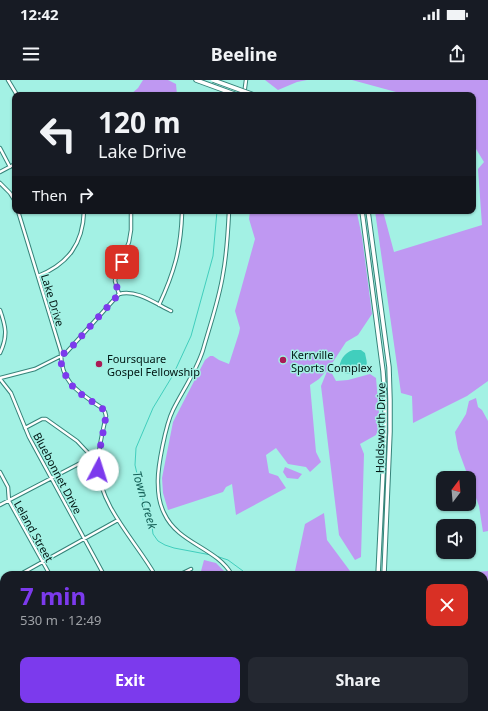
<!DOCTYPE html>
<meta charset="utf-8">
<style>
:root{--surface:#171b24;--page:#242831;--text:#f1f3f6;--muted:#9ea1a6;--accent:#7c3aed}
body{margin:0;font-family:"Noto Sans",sans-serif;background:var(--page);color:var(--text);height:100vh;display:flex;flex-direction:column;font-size:15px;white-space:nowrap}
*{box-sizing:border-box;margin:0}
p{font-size:13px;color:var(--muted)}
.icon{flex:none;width:22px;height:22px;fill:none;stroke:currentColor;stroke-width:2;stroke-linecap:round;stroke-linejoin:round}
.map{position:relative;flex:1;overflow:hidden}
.drawer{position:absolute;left:0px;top:491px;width:488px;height:140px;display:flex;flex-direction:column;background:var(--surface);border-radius:12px 12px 0 0;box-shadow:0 1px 3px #0004}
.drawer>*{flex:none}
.guide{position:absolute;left:12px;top:12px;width:464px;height:122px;border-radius:8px;box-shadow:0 1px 3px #0004;background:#171b24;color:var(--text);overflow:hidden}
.needle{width:26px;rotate:16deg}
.fabs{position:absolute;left:436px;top:391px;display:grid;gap:8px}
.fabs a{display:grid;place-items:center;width:40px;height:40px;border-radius:8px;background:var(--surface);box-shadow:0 1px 3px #0004;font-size:20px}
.pin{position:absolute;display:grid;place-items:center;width:34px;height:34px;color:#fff;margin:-17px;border-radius:8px;box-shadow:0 2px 6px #0006}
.me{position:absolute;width:44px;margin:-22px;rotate:5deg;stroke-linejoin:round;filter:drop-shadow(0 0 3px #0008)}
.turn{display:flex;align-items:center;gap:14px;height:84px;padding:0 20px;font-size:18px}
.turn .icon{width:52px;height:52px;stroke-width:2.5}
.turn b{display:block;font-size:28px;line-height:34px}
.then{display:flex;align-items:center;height:38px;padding:0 20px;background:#0003;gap:8px;font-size:15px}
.round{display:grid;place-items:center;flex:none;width:42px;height:42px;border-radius:8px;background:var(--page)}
.summary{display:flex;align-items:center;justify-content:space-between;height:68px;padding:0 20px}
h1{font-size:24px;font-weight:700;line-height:30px;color:var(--accent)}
.button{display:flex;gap:8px;margin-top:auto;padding:8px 20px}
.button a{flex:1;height:46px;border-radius:8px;background:var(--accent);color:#fff;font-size:16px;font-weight:700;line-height:46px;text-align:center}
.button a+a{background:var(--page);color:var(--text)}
.status{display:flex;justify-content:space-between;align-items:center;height:28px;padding:0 20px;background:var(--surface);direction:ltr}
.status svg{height:11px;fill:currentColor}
header{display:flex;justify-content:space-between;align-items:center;height:52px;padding:0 20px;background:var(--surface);font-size:18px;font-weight:700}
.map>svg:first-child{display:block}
.green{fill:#bf98f2}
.water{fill:#41cebd}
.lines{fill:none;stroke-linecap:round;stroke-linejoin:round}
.stream{stroke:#41cebd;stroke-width:1}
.minor-casing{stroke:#358379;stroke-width:4.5}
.secondary-casing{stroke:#358379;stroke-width:5.5}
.minor{stroke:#fff;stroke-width:2.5}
.secondary{stroke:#fff;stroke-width:3.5}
.secondary-bridge-casing{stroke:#358379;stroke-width:5.5;stroke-linecap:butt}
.secondary-bridge{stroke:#fff;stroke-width:3.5}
.route{stroke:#7c3aed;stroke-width:7;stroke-dasharray:0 12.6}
.poi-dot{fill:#aa1a55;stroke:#a3f1e4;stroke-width:1.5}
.labels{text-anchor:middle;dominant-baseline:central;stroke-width:3;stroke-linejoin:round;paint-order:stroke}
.street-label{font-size:11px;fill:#011613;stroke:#a3f1e4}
.poi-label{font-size:11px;fill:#011613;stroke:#a3f1e4;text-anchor:start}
.water-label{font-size:12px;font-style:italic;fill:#156158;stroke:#a3f1e4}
</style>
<div class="status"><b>12:42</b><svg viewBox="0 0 49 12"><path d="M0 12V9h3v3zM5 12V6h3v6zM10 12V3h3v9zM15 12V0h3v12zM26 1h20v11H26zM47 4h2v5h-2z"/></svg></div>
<header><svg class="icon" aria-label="menu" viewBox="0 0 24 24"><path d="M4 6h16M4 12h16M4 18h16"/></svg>Beeline<svg class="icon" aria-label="share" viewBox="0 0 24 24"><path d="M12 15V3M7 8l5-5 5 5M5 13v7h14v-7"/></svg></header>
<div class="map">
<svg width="488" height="631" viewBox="0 0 488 631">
<rect width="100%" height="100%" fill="#a3f1e4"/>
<path class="green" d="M143,0h25l8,4 1,11h-47l8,-7z
M265,0h42l-10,2 -19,8z
M352,0h136v301l-21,15 -54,27 -1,-27 -11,-3 -26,-182h8l11,41 88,-27 -4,-56 6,-7 -11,-18v-49h-77v-3z
M250,131h106l1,2 5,24 10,77 -14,21 -12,7 -17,26 7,13 12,-1 22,-6 6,4 4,46 -4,11 -16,9 4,10 -3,103 -6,3 -16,-25 -18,-149 7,-17 -9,10 -9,6 6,67 5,10 -11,10 -4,-5 -18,-3 -12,-16 -10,7 3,18 9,3 8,12 -50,27 -4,-31 -6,3 -3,5 -55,18 -5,-17 -1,-15 11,-56 32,-62 5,-4h3l6,4 10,4 10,-31 1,-5 -5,-17 20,-72 -6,-20z
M476,318l2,9 4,3 6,11v110l-5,1 -4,-26 -21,-57 -3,-17 11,-18 3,-13z
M285,387l17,7 -4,5 -11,-1 -4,-6z
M324,433l3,27 26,35h-57l-1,-4 10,-47z
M204,480l12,3 12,12h-28z
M488,491v127l-4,2v-125h-43z
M335,627h81l4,4h-83z"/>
<path class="water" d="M353,270h8l4,3c1,6 4,13 -1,17 -8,2 -19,7 -25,-1 1,-9 5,-16 14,-19z"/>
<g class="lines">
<path class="stream" d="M211,475l-37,-7 -9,-3 -7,-4 -5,-7 -1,-8 -6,-13 -11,-48 1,-17 17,-40 20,-33 18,-39 22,-80 4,-45
M216,476l12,4 15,11v4
M175,631l7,-4"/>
<defs>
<path id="minor" d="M8,0l9,15
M244,15l2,-15
M0,68l10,19
M0,92l15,-8
M0,103l10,10 5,8
M18,131l43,141c-1,31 19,41 41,56l3,4 1,4c-3,15 -9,37 -8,52 2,38 39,75 57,107
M229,131c-1,21 -2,42 -6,63 -4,26 -13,51 -20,76 -7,22 -20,40 -30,60 -7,14 -16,58 -15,74 0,9 2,21 6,29 14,31 52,34 68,62
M38,196c30,-12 45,-32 46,-65
M119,214l-4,-13 1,-6 13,-33 2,-12v-19
M159,225c15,-32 22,-56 23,-92
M0,230c6,17 8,26 0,43
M0,298l35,-9 30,-15 54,-60c18,-5 37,10 52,17
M0,299l11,14 18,44 75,138
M25,348l17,-9h4l31,22 15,16
M0,392l8,15 1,14 41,74
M0,425l92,-48h7
M19,495l99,-55
M179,495l12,-6
M0,505l4,-2
M0,507l4,7
M0,563l4,-2
M0,607l4,7
M0,627l4,-2
M63,627l2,4
M209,627l3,4
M86,631l26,-4"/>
<path id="secondary" d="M196,0l41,15
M362,131l21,160 2,29v32l-7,143
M368,131l21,156 1,33v32l-6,143
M425,627l4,4
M434,627l6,4"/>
</defs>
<use href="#minor" class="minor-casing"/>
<use href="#secondary" class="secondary-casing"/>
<use href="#minor" class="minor"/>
<use href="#secondary" class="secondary"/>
<defs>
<path id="secondary-bridge" d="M213,0l41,15"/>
</defs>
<use href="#secondary-bridge" class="secondary-bridge-casing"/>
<use href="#secondary-bridge" class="secondary-bridge"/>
</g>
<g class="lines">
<path class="route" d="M98,390v-10l8,-44 -1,-4 -3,-4c-24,-16 -34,-19 -42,-49v-3l9,-6 50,-56c-5,-15 -5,-19 3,-32"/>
</g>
<g class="poi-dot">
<circle cx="283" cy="280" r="4"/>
<circle cx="99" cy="284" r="4"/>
</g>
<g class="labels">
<g class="street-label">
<text transform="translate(53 220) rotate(73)">Lake Drive</text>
<text transform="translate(380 348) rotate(-89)">Holdsworth Drive</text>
<text transform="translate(58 393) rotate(62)">Bluebonnet Drive</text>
<text transform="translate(34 451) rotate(61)">Leland Street</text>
</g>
<g class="poi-label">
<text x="291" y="274">Kerrville<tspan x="291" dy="13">Sports Complex</tspan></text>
<text x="107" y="278">Foursquare<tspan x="107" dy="13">Gospel Fellowship</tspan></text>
</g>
<g class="water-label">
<text transform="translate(145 420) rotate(74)">Town Creek</text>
</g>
</g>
</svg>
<div class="fabs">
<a><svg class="needle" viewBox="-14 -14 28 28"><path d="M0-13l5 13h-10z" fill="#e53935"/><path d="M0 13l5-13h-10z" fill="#9ea1a6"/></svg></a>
<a><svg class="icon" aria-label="sound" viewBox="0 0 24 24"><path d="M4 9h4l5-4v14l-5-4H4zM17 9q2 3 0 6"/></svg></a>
</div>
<div class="pin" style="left:122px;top:182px;background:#d93025"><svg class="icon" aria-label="arrive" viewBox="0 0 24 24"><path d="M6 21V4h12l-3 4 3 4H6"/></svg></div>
<svg class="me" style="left:98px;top:390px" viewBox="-20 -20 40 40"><circle r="19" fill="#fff"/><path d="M0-13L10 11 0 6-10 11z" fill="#7c3aed"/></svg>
<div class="guide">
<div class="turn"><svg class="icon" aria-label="left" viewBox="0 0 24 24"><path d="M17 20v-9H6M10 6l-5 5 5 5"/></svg><div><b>120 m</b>Lake Drive</div></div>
<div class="then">Then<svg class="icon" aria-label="right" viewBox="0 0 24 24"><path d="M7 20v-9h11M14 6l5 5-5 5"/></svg></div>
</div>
<section class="drawer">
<div class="summary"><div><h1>7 min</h1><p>530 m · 12:49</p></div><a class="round" style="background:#d93025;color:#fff"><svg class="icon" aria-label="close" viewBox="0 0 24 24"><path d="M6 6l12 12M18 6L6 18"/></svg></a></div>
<div class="button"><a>Exit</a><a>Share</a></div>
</section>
</div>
